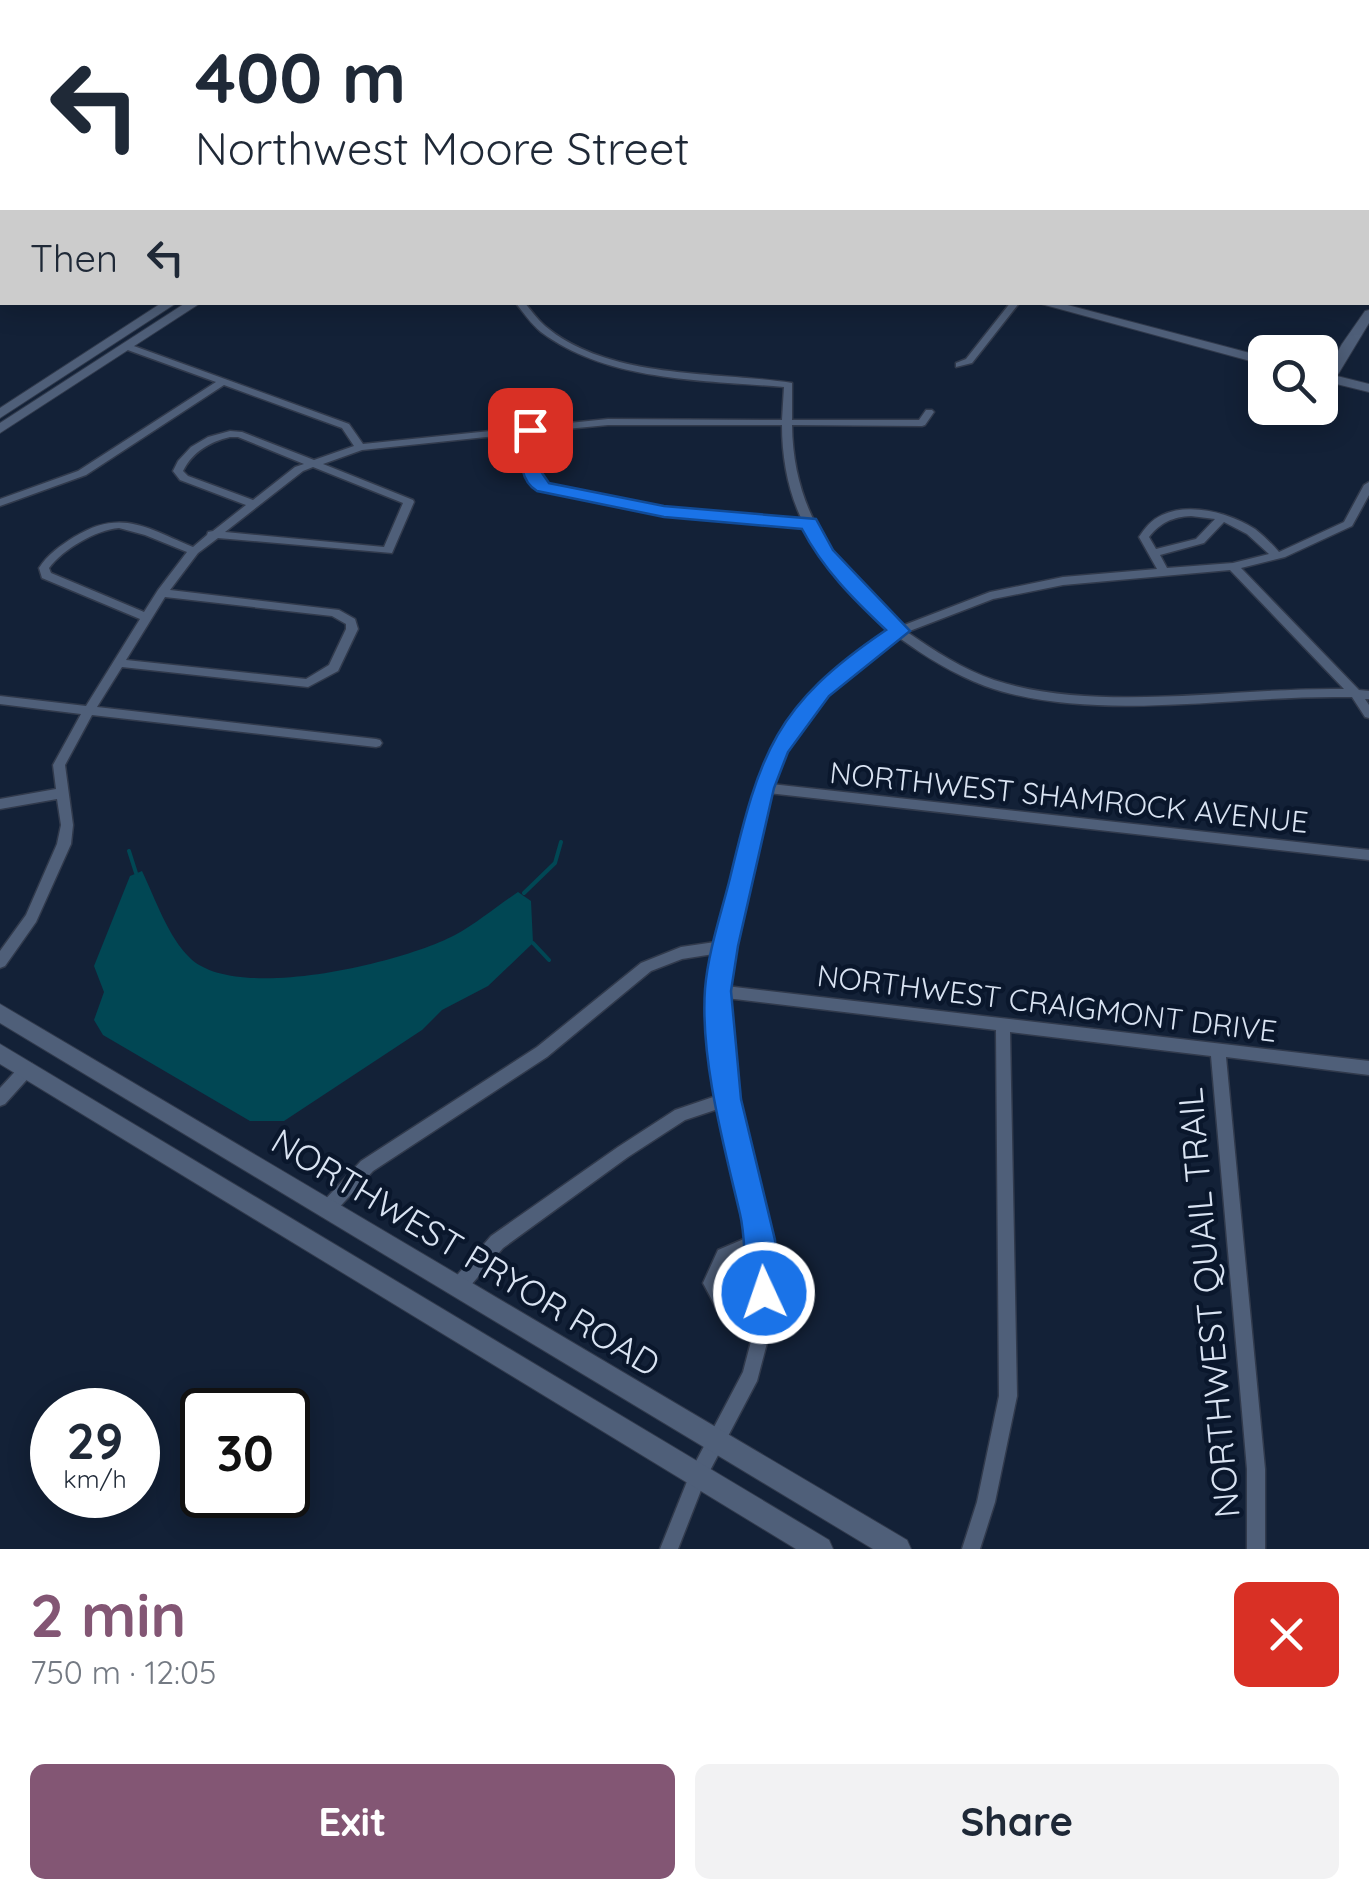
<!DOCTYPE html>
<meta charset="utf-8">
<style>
:root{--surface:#fff;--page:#f2f2f3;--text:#1f2937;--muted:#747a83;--accent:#835674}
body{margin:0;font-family:Quicksand,sans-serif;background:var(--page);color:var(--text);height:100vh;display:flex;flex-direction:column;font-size:38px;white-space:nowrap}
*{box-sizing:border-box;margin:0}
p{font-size:32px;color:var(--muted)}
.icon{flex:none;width:55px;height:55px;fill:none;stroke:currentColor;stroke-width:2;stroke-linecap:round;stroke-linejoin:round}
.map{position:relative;height:1549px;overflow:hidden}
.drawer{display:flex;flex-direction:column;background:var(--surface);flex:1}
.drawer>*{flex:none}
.guide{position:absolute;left:0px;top:0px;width:1370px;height:305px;box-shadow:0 5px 25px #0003;background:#fff;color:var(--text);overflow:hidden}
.tools{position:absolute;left:1248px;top:335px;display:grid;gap:20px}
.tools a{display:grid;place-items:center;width:90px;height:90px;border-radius:15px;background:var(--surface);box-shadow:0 5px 25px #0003;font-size:50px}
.speed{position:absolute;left:30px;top:1388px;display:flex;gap:20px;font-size:50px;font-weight:700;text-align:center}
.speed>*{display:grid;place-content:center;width:130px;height:130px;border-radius:50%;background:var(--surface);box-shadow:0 5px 25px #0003;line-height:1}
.speed small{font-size:25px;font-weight:400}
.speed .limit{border:5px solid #111;border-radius:15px;background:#fff;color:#111}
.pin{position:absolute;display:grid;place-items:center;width:85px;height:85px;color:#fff;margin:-42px;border-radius:20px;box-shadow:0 5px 15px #0006}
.me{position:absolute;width:110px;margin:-55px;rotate:357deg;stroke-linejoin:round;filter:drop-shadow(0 0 8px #0008)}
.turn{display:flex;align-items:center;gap:35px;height:210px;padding:0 30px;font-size:45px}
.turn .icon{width:130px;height:130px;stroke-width:2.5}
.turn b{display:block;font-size:70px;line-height:85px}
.then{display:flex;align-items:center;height:95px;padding:0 30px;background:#0003;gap:20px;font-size:38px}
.round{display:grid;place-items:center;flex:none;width:105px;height:105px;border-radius:15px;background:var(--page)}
.summary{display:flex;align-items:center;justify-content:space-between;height:170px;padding:0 30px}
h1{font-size:60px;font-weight:800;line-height:75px;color:var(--accent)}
.primary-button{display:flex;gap:20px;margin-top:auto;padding:20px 30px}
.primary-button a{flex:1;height:115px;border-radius:15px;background:var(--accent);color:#fff;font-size:40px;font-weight:800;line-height:115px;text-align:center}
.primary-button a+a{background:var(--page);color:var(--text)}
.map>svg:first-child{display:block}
.water{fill:#014754}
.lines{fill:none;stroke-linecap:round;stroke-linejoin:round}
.stream{stroke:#014754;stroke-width:4}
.street-casing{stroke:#313a4c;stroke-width:3}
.secondary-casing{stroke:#313a4c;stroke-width:2}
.highway-casing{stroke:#313a4c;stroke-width:3}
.street{fill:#4f5f79;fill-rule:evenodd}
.secondary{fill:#4f5f79;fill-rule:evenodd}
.highway{fill:#97812c;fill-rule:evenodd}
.route{fill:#1a73e8;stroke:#114b97;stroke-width:2.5}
.labels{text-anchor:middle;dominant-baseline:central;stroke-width:9;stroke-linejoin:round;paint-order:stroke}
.street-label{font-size:30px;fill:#d9e3f2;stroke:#0a172c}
.near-street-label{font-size:35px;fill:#d9e3f2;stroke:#0a172c}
</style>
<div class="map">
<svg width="1369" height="1549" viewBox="0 0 1369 1549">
<rect width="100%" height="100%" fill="#132137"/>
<path class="water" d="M142,871c13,27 26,66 48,87 46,45 212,5 265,-23 22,-12 42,-29 63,-43l13,9 2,42 -45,43 -46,24 -20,20 -138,91h-34l-147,-86 -9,-15 10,-28 -10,-26 36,-90z"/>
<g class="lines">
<path class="stream" d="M129,851l7,22
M524,893l31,-30 6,-21
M533,943l16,17"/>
<defs>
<path id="street" d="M445,0h18l-8,2h-14z
M707,0h15l4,2h-12z
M820,0h14l4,2h-11z
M923,0h7l2,2h-6z
M1254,0h13l-6,2h-11z
M0,3h2v4h-2z
M1368,80h1v4h-1z
M1368,101h1v5h-1z
M515,302h9c7,8 13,17 21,24 64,54 170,45 247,57v37h127l7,-10h6l2,2 -9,13 -3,1 -130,-1c1,89 46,144 107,202l91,-35 73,-15 94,-8 -18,-32c6,-9 12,-17 23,-22 28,-13 68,-2 93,14 9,7 17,15 24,23l65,-30 20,-37 5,-3v13l-17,31 -67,31 -44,11 118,122 10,1v8h-4l4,6v13l-4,-1 -13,-20h-7c-111,-2 -255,27 -360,-11 -32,-12 -59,-29 -87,-49 -15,11 -32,20 -46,32 -38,31 -63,70 -81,115l598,66v10l-601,-67 -42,193 643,75v14l-143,-18 39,412v80h-18v-80l-36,-413 -201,-24 7,364 -22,106 -15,47h-18l15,-47 22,-106 -3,-366 -270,-32 9,101 33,141 5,80 -16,61 -52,99 -27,69h-18l32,-80 51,-97 12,-46 -35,-11 -17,-32 15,-33 33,-14 -30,-128 -36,12 -57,37 -125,91 -39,45 -6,2 -6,-2 -2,-6 2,-6 39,-45 127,-89 57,-37 44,-15 -8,-104 9,-38 -38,6 -31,12 -104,86 -174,114 -41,44 -6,3 -6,-3 -2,-5 2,-5 41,-44 176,-114 104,-84 40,-16 41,-6 35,-153 15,-38 26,-40 46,-47 47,-31c-32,-32 -65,-64 -85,-105l-142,-12 -124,-26c-19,-11 -14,-36 -15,-56l-163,17 -39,14 90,36 1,2 -22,51 -174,-15 -20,15 -28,37 169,20 16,9 3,10 -20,42 -30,16 -186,-20 -25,40 279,32 4,1 2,3 -2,3 -4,1 -284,-32 -27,50 8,60 -2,19 -35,78 -31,44 -5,2v-17l26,-36 31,-71 4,-19 -4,-26 -57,10v-10l56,-10 -3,-24 28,-51 -81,-10v-8l86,10 54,-87 -98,-41 -3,-10c9,-14 21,-22 35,-31 47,-29 73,-9 119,10l14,-12 1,-3 5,-1 33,-26 -66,-25 -7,-9 5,-10 13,-14 17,-10 22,-6 12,1 72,28 40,-14 -12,-18 -118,-43 -138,90 -86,31v-7l78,-28 138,-89 -91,-33v-4h6l218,79 14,20 245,-25 174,1 2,-33c-80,-7 -176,-5 -243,-55 -10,-8 -18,-20 -26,-30zM608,425h174c0,33 6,66 20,95l-138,-11 -117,-24 -7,-5 -4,-10 -1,-38zM230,437h8l66,27 -9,3 -42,33 -65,-24 -5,-5c10,-20 27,-29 47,-34zM313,467l90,36 -19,44 -159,-15 78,-61zM1191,516l24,3 -19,20 -40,10 -7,-12c12,-15 24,-20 42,-21zM1224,522l23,12 22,20 -36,9 -66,5 -7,-13 44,-12zM119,528l26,7 42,17 -29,38 -14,22 -93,-39 -2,-5c14,-19 47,-38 70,-40zM1230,570l114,119c-110,-2 -245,25 -350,-9 -32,-11 -59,-29 -87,-48l86,-33 70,-14zM165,597l167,19 14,8v5l-17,36 -23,14 -180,-19zM753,1251l3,58 -25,-7 -11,-20 10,-20z
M1011,302h9l-48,61 -16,4v-4l10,-4z
M27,1062l5,2 2,5 -2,5 -27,30 -5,2v-18l22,-24z"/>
<path id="secondary" d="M1368,234h1v6h-1z
M163,302h15l-178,116v-10z
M187,302h15l-202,131v-10z
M1034,302h22l209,55v8z
M1369,310v13l-32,53 32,8v8l-49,-12v-8l6,1 16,-29 23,-33z
M0,1004l907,536 4,9h-38l-873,-526z
M0,1044l829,496 4,9h-37l-796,-485z"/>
<path id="highway" d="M0,137l2,1v8h-2z
M1368,247h1v8h-1z"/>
</defs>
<use href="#street" class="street-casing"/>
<use href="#secondary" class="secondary-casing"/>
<use href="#highway" class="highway-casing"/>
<use href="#street" class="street"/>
<use href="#secondary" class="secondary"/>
<use href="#highway" class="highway"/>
</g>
<path class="route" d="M530,424l9,6 1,40 9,13 115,23 152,13 17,31 77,81 -81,65 -41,56 -14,36 -36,158 -7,45 10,108 34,141 4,53 -5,11 -10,4 -11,-4c-11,-27 -6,-61 -13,-90 -16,-68 -40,-155 -35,-225 3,-37 16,-75 25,-111 30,-126 45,-173 156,-248 -33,-31 -63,-61 -84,-101l-138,-12 -127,-26c-21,-13 -15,-39 -15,-61z"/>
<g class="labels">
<g class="street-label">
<text transform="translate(1069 797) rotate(6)">NORTHWEST SHAMROCK AVENUE</text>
<text transform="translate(1047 1003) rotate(7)">NORTHWEST CRAIGMONT DRIVE</text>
</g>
<g class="near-street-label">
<text transform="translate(466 1252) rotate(31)">NORTHWEST PRYOR ROAD</text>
<text transform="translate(1208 1303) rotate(-95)">NORTHWEST QUAIL TRAIL</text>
</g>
</g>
</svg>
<div class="tools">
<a><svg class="icon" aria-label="search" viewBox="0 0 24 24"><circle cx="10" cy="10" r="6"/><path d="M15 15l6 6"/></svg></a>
</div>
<div class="speed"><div>29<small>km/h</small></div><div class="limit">30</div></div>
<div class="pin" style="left:530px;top:430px;background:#d93025"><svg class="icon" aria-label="arrive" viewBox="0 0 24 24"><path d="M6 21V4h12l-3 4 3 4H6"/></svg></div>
<svg class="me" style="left:764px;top:1293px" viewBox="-20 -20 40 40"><circle r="17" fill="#1a73e8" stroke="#fff" stroke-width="3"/><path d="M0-11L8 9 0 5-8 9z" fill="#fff"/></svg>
<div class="guide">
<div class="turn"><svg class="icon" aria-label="left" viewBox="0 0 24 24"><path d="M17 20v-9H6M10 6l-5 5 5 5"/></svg><div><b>400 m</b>Northwest Moore Street</div></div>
<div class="then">Then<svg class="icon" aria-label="left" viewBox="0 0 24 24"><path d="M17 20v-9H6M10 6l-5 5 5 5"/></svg></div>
</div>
</div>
<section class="drawer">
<div class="summary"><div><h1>2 min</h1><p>750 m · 12:05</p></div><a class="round" style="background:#d93025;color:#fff"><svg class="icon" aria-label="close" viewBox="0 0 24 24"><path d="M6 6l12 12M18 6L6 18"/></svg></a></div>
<div class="primary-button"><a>Exit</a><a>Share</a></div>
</section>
